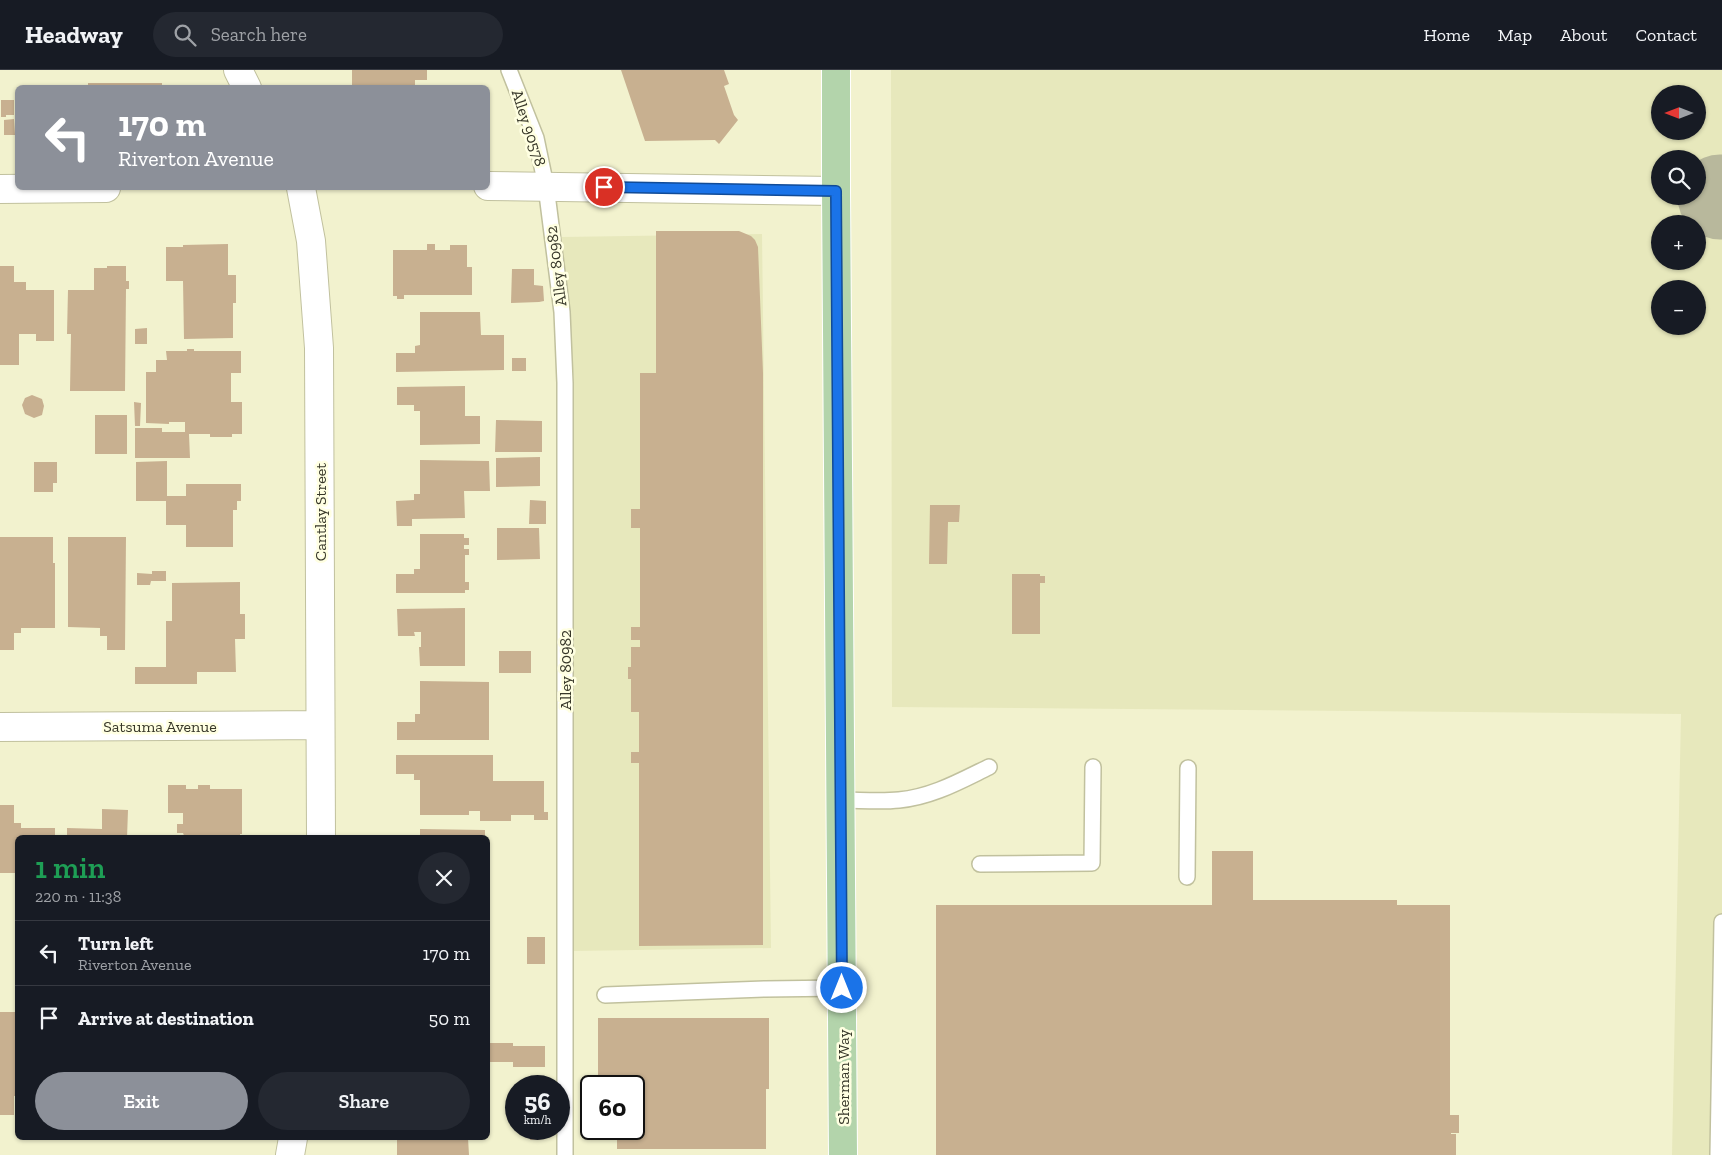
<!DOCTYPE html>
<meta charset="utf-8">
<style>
:root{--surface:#171b24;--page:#242831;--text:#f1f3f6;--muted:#9ea1a6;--line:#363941;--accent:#8c9099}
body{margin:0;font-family:"Zilla Slab",serif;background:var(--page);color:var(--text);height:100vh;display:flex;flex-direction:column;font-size:19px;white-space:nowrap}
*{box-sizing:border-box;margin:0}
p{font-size:16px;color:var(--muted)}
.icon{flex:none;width:28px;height:28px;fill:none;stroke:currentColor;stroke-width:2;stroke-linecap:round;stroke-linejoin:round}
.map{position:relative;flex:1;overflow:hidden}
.drawer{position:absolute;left:15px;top:765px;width:475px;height:305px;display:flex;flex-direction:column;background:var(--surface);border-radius:8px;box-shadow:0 1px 4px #0004}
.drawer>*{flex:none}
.guide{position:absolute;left:15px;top:15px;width:475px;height:105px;border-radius:8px;box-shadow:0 1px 4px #0004;background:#8c9099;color:#fff;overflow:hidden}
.needle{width:32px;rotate:270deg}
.tools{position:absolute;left:1651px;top:15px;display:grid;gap:10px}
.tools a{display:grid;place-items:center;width:55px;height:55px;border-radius:50%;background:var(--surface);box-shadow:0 1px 4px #0004;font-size:25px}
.speed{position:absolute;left:505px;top:1005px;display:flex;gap:10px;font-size:25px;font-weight:700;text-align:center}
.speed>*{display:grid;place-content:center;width:65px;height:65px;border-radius:50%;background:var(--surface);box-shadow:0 1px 4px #0004;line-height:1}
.speed small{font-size:12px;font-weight:400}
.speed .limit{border:2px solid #111;border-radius:8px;background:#fff;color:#111}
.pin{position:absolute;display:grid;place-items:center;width:42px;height:42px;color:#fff;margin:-21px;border:2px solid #fff;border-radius:50%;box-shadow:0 1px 5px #0007}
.me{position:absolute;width:55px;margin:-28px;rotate:0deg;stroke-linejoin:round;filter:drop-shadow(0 0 4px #0008)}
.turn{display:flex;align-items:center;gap:18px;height:105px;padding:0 20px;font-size:22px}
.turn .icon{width:65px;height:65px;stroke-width:2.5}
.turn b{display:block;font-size:35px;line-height:42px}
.round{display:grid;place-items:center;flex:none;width:52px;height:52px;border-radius:26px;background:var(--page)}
.headline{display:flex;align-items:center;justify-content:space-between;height:85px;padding:0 20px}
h1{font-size:30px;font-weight:600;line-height:38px;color:#1e9e55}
.action{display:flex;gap:10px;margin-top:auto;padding:10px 20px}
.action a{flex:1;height:58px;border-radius:30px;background:var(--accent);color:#fff;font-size:20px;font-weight:600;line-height:58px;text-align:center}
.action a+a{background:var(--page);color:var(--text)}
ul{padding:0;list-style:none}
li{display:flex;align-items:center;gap:15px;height:65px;padding:0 20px;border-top:1px solid var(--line)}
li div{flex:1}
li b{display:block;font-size:19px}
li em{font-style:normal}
header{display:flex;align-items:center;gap:30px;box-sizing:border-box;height:70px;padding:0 25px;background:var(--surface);border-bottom:1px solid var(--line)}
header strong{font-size:24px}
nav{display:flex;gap:28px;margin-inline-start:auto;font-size:18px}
.search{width:350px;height:45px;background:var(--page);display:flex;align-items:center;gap:12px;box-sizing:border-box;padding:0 18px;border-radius:28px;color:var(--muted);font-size:19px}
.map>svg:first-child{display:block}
.built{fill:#e7e8bc;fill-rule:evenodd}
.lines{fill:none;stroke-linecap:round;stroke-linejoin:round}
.taxiway{stroke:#b8b89c;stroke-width:85}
.building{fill:#c8b090}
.lane-casing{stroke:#c1c19e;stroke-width:18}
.street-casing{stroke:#c1c19e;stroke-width:30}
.primary-casing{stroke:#fff;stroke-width:30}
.lane{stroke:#fff;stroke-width:15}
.street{stroke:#fff;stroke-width:28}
.primary{stroke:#b3d4ab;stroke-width:28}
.route-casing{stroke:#114b97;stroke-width:12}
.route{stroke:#1a73e8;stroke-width:9}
.labels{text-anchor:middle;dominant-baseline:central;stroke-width:5;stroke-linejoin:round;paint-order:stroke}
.street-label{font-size:16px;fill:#363628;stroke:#ffffe2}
</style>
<header>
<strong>Headway</strong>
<div class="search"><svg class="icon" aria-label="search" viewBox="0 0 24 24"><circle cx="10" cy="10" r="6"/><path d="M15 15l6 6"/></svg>Search here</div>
<nav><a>Home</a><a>Map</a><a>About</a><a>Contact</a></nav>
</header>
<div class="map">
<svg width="1722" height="1085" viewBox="0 0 1722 1085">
<rect width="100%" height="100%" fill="#f2f2ce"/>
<path class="built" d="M891,0h831v1085h-50l9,-441 -789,-7zM1660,24h38v37h-38zM1660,89h38v37h-38zM1660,154h38v37h-38zM1660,219h38v37h-38z
M762,164l9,714 -199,3 2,-570 -12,-144z"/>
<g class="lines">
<path class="taxiway" d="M1720,127h2"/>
</g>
<path class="building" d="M352,0h75v10h-12v8h-63z
M621,0h103l5,14 -5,2 10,29 4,5 -19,24 -4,-4 -70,1z
M88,13h74v5h-74z
M1,30h13v15h-8v2h-5z
M14,49l1,16h-11v-15z
M656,161h83l12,5 4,4 3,7 5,126v572l-124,1v-183h-8v-11h8v-40h-8v-33h-3v-12h3v-20h9v-7h-9v-13h9v-99h-9v-19h9v-136h16z
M228,174v31h8v28h-3v35l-49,1 -1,-58h-17v-34h17v-2z
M427,174h8v6h15v-5h17v22h5v28h-68v4h-7v-3h-4v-46h34z
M0,196h14v16h12v8h28v51h-18v-7h-17v31h-19z
M107,196h19v15h3v8h-3l-1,102h-55l1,-57h-4l1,-44h26v-22h13z
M512,199h22v16l9,1 1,15 -5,1 -28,1z
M420,242h60l1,23h23v35l-108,2v-19h19v-7l5,-1z
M147,258v16h-12v-15z
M187,279h7v2h47v22h-10v29h11v32h-10v3h-22v-3h-21l1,24h-55v-30h27v4h23v-10h-16v2l-23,-1v-51h10v-12h11l-1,-9h21z
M512,288h14v13h-14z
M465,316v30h15v28l-60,1v-34h-6v-6h-17v-18z
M32,325l10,4 2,7 -2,9 -8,3 -9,-4 -3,-9 3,-7z
M134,332l7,1 -1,23h-5z
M95,345h32v39h-32z
M496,350l46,1v31h-47z
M540,387v29l-44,1v-29z
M420,390l69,1 1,30h-26l1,27 -53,1v7h-15l-1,-25 18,-1v-6h6z
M167,391v35h19v-12h55v17h-4v9h-4v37h-47v-22h-20v-24h-30v-39z
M34,392h23v21h-4v9h-19z
M530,430l16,1v23h-17z
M930,435h30l-1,17h-11l-1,42h-18z
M497,458h42l1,31 -43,1z
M420,464h44v4h5v7h-5v4h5v6h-4v27h4v8h-4v3h-69v-19h18v-5h6z
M0,467h53v26h2v65h-34v5h-7v17h-14z
M68,467h58l-1,113h-18v-14h-7v-8l-32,-1z
M152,501h14v10h-15l-1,4h-13v-12l15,1z
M1012,504h28v2h5v7h-5v51h-28z
M240,512v32h5v25h-10l1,33h-39v12h-62v-17h31v-46h6v-38z
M465,538v58h-45l-1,-19h2v-15h-7l1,4h-17l-1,-27z
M499,581h32v22h-32z
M420,611l69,1v58h-92v-18h18v-8h5z
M396,685h97v26h51v31h4v8h-14v-5h-23v6h-31v-10h-11v4h-49v-35h-6v-6h-18z
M168,715h18v4h12v-4h12v4h32v45h-2v4h-55l-2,-5h-6v-9h6v-11h-15z
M0,735h14v18h7v5h34v10h-37v35h-18z
M102,739l26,1 -1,28h-60v-10l35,1z
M420,759l65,1v8h-65z
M1212,781h41v49h144v5h53v210h9v18h-8v1h5v21h-520v-250h276z
M527,867h18v27h-18z
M0,942h18v84h-4v19h-14z
M598,948h171v71h-3v60h-149v-20h17v-43h-36z
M488,973h25v3h32v21h-32v-5h-25z
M529,1059h15v10l-14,1z
M397,1068h71l1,17h-72z"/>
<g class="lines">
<defs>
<path id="lane" d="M509,0l27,68 10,48 16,126 3,71v772
M840,730c19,0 40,2 59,0 33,-3 61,-19 90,-33
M980,794l112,-1 1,-96
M1187,807l1,-109
M605,925l160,-6 77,-1
M1718,1085l4,-233"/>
<path id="street" d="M238,0l9,18
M488,116l348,5
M301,118l10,53 8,107 2,490
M0,119l106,-1
M0,657l320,-2
M290,1085l3,-17"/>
<path id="primary" d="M836,0v121l7,964"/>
</defs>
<use href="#lane" class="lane-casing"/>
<use href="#street" class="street-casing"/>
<use href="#primary" class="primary-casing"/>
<use href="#lane" class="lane"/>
<use href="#street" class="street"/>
<use href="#primary" class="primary"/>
</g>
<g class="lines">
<defs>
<path id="route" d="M604,117l232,4 6,797"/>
</defs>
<use href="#route" class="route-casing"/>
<use href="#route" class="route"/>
</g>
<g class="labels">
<g class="street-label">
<text transform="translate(529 58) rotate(72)">Alley 90578</text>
<text transform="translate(556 196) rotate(-97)">Alley 80982</text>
<text transform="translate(320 442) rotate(-90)">Cantlay Street</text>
<text transform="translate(565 600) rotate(-90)">Alley 80982</text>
<text x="160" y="656">Satsuma Avenue</text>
<text transform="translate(843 1007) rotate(-90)">Sherman Way</text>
</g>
</g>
</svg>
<div class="tools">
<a><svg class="needle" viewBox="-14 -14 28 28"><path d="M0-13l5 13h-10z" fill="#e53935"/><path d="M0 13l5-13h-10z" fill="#9ea1a6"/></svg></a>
<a><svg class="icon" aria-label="search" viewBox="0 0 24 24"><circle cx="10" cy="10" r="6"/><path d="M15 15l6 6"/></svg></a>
<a>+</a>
<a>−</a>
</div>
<div class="speed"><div>56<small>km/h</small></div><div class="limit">60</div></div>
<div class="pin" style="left:604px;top:117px;background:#d93025"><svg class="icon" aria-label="arrive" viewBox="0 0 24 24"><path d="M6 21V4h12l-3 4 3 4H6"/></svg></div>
<svg class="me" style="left:842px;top:918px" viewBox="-20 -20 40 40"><circle r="17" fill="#1a73e8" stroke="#fff" stroke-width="3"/><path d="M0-11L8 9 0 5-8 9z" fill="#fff"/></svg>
<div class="guide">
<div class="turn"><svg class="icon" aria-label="left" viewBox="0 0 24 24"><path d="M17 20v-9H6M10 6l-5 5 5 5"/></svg><div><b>170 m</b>Riverton Avenue</div></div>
</div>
<section class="drawer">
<div class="headline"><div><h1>1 min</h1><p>220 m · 11:38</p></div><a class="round"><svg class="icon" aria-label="close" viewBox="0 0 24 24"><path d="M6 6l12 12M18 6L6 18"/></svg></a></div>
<ul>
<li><svg class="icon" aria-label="left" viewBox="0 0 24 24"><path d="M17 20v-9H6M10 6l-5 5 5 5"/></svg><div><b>Turn left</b><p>Riverton Avenue</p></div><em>170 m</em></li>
<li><svg class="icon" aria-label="arrive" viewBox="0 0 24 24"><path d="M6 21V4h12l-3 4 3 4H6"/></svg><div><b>Arrive at destination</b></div><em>50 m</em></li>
</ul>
<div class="action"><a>Exit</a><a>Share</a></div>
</section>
</div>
